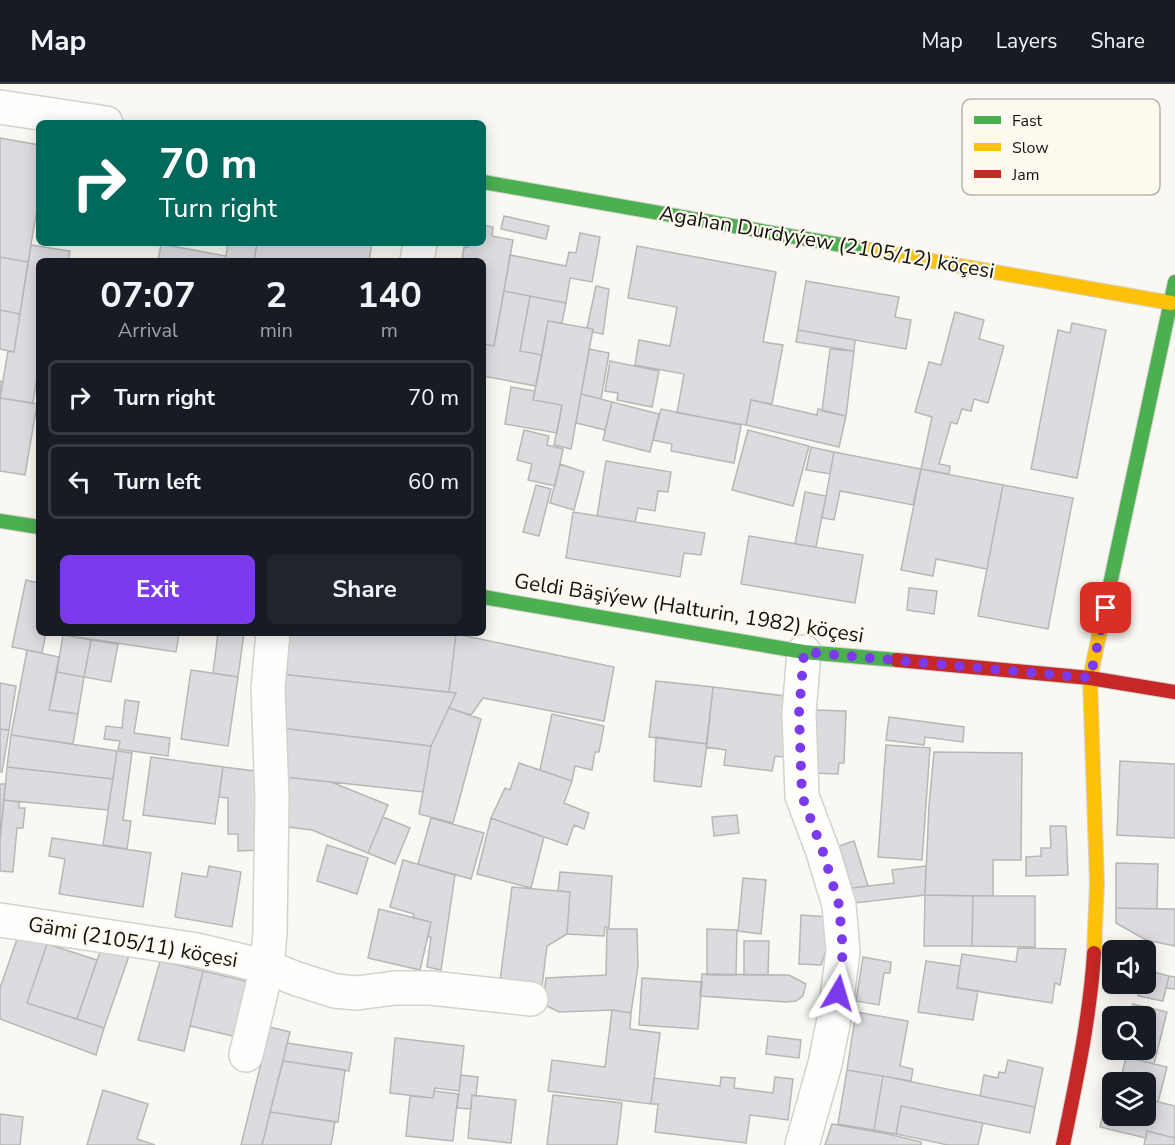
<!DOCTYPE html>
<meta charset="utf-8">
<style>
:root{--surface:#171b24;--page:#20242c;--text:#f1f3f6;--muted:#9ea1a6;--line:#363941;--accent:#7c3aed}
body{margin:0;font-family:"Nunito Sans",sans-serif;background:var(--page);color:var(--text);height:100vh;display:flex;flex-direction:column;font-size:22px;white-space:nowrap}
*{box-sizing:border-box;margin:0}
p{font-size:20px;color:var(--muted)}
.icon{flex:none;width:33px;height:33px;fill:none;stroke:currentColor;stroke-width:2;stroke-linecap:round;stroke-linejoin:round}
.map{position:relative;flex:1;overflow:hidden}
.details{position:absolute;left:36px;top:174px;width:450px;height:378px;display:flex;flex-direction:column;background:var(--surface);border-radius:9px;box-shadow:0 3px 15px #0003}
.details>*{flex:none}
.banner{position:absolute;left:36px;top:36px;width:450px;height:126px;border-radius:9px;box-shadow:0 3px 15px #0003;background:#00695c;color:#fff;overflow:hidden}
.controls{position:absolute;left:1102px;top:856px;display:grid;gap:12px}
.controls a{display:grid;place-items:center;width:54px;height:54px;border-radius:9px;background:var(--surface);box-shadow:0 3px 15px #0003;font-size:30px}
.pin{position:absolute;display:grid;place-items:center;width:51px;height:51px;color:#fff;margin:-26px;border-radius:12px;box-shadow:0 3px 9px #0006}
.me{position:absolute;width:66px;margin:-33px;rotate:7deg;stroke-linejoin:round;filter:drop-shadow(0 0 4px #0008)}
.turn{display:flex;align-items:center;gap:21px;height:126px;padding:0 24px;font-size:27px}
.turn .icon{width:78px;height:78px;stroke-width:2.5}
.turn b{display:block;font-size:42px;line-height:51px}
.eta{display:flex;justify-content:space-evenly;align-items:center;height:102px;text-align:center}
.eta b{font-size:36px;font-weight:700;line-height:42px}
.primary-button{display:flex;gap:12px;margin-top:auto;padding:12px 24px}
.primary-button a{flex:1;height:69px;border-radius:9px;background:var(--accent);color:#fff;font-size:24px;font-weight:700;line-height:69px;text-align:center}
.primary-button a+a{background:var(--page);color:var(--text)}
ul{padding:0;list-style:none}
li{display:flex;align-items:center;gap:18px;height:75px;margin:0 12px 9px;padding:0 12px;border:3px solid var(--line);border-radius:9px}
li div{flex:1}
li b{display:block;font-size:22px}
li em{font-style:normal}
header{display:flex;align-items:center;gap:36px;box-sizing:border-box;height:84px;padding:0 30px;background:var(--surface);border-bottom:2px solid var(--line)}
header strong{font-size:28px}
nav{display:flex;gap:33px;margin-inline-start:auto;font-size:21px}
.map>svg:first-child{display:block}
.building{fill:#dddbe0;stroke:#b7b7b6;stroke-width:1.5}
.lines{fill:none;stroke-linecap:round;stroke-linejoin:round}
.street-casing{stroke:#d3d2cd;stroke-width:36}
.fast-casing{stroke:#d3d2cd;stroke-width:16}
.slow-casing{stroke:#d3d2cd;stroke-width:16}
.jam-casing{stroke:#d3d2cd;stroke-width:16}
.street{stroke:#fefefd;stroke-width:33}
.fast{stroke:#4caf50;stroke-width:14}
.slow{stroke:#ffc107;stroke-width:14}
.jam{stroke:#c62828;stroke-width:14}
.route{stroke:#7c3aed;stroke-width:10;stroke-dasharray:0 18}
.labels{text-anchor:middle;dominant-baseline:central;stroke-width:4.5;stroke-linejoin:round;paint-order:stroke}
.street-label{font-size:21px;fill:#14120f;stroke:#fdf9ef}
.key{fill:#fdf9ef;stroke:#b7b4ac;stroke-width:1.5}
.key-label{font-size:16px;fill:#14120f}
</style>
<header>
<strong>Map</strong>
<nav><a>Map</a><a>Layers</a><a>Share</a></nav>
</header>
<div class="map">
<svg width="1175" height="1061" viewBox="0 0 1175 1061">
<rect width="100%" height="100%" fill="#faf8f2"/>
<path class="building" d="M0,54l39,7v52l-11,65 -28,-5z
M504,132l45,10 -3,13 -45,-10z
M483,141l10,2 -1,9 21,4 -19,106 -11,-2v-83h-21l2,-14h4v-4h15z
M580,149l20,4 -8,45 -22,-4 -4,25 -62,-12 6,-36 56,11 3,-14 7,1z
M228,159h29l-3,18h-29z
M257,159h115l-3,18h-115z
M161,160l65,12 -1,5h-67z
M31,161l39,6 -2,10h-29v116h-2l-4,26 -33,-5 8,-47 6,1z
M637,162l139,26 -13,70 20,3 -11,59 -21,-4 -5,25 -69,-12 7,-39 -49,-9 4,-25 31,6 7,-39 -49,-9z
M0,173l28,5 -8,52 -20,-4z
M806,197l93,16 -4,20 16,3 -5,29 -108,-19z
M596,202l13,3 -6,45 -11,-2 1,-3 -6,-1z
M504,207l26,5 -10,55 22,4 -6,31 -53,-10v-32l11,2z
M530,212l36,7 -4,20 -14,-2 -6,34 -22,-4z
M0,226l20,4 -6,38 -14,-3z
M955,228l29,8 -5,19 25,7 -16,57 -14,-4 -3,12 -9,-2 -5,15 -6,-2 -12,42 11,2 -1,8 -28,-5 11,-52 -17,-5 14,-50 12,3z
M548,237l45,8 -22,120 -17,-4 8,-40 -29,-5z
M1072,239l34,7 -29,148 -46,-9 27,-139 12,3z
M798,246l57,10 -1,11 -58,-9z
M589,265l20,4 -8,46 -20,-5z
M830,265l24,2 -8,65 -24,-5z
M610,277l49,10 -7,36 -35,-7 1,-7 -13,-2z
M0,297l3,1 -3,16 37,6 -12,71 -25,-4z
M511,303l24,4 -2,9 29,5 -5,28 -52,-9z
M581,310l31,8 -7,28 -29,-7z
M751,316l66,15 1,-6 28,7 -7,31 -93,-22z
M612,318l47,12 -9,38 -47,-12z
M661,325l80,16 -7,38 -63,-12 1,-7 -19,-4z
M524,346l25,6 -2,9 16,4 -8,37 -27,-6 4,-16 -15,-4z
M748,346l61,16 -16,60 -61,-16z
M811,363l23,5 -4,22 -24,-4z
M834,368l87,17 -8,36 -73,-14 -6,29 -12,-2z
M606,377l65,11 -3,20 -10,-1 -3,20 -17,-3 -3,14 -38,-6z
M560,380l24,8 -10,38 -24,-7z
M921,385l82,16 -16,84 -51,-10 -3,17 -32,-6z
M536,401l15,4 -12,47 -16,-4z
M1003,401l70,13 -25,131 -70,-13z
M805,408l21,4 -10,51 -21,-3z
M573,428l132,21 -4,22 -17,-2 -4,24 -114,-19z
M749,452l114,19 -8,48 -114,-19z
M26,496l13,3v50h7l-4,20 -30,-6z
M909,504l28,3 -3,23 -27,-4z
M64,549h115l-3,19 -113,-17z
M218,549h26l-6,44 -25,-4z
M287,549l169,1 -7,58 -169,-18z
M456,550l158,33 -10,54 -121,-23 -12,17 -22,-7 7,-15 -7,-1z
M63,551l28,5 -7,37 -27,-5z
M91,556l27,4 -7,38 -27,-5z
M27,566l32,7 -10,53 29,4 -5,30 -62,-9z
M191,586l47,7 -10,69 -47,-7z
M57,588l27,5 -6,37 -29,-4z
M280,590l176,19 -25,53 -150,-18z
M656,597l57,6 -6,57 -58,-7z
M0,599l16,3 -7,44 -9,-1z
M713,603l80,10 -1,61 -17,-2 -3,15 -48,-6 2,-15 -20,-3z
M125,616l14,2 -5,31 36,5 -2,18 -50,-7 2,-8 -16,-2 2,-13 16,2z
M449,624l32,11 -28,104 -34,-9 12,-68z
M815,626l31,1 -2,52h-5l-1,11 -26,-1z
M552,630l52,12 -5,26h-4l-3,18 -17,-4 -3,15 -32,-11z
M889,633l75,10 -1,15 -38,-5 -1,8 -38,-5z
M281,644l150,18 -8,46 -138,-15z
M0,645l9,1 -7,42h-2z
M11,651l106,16 -4,28 -106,-12z
M656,653l51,7 -6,43 -47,-6z
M886,661l44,3 -8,112 -44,-3z
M117,667l15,2 -9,67 8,1 -4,28 -24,-4z
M934,668l88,1 -1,107h-28v36l-68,-1 4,-89z
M151,673l72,10 -8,57 -72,-9z
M1120,677l55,3v74l-58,-3z
M519,679l53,18 -8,22 25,10 -5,16 -10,-4 -7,20 -76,-27 14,-30 5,2z
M7,683l106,12 -5,31 -104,-10z
M223,683l32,4 9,79 -26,1v-17h-10v-36l-9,-1z
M285,693l46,5 57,23 -20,48 -56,-23 -24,-3z
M0,700h5l-5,57z
M4,716l15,2v6h6l-2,20h-6l-4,44 -13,-1v-30z
M737,731l2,18 -25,3 -2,-19z
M383,733l27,11 -15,36 -27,-11z
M431,734l53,15 -13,46 -53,-15z
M491,734l53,19 -13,51 -54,-14z
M1050,742h16l2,49 -42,1v-19l15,-1v-8h10z
M52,754l99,15 -8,54 -84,-13 6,-35 -16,-3z
M854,757l14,45 -16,2 -13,-42z
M327,761l41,13 -11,36 -40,-13z
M403,776l52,15 -14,95 -14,-3 4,-30h-3l3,-15 -18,-4 1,-4 -24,-7z
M1116,779l42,1 -1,45 -41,-1z
M209,782l32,6 -9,55 -57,-10 7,-44 25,4z
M926,782l-1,29 -71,8 -2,-15 42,-5 -2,-13z
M560,788l52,4 -3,51h-4l-1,9 -37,-2 3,-42 -12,-1z
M743,794l23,2 -5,54 -23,-3z
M512,803l58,5 -3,42 -20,12 -5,40 -42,-5z
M925,811l48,1 -1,50h-48z
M973,812h62v51l-63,-1z
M1116,824l59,1v37l-29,-6 -30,-17z
M379,825l52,13 -11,48 -52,-12z
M801,831l28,2 -1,28 -7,20 -22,-1z
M607,845h30l1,37 -7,47 -19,-3 -53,2 -10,-5 -6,-4 3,-25 60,-3z
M707,845l30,1 -1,45h-29z
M17,855l30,5 -20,59 77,25 -8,27 -96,-36v-31z
M744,857h25l-1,34h-24z
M47,860l50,16 -20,59 -50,-16z
M1018,864l48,1 -6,36 -5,-2 -3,20 -95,-15 5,-34 54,8z
M101,865l29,4 -26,75 -27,-9z
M863,873l28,5 -1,11h-6l-5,32 -23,-4z
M160,877l43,10 -19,80 -46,-11z
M926,877l34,5 -3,22 21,3 -5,29 -55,-8z
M1146,886l23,6 -6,25 -25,-5 3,-12h5z
M203,887l47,11 -13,55 -47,-11z
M702,890l87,1 17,9 -3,12 -7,5 -10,1 -86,-6z
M1169,892l6,1v12l-9,-1z
M642,894l60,4 -4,47 -59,-4z
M1133,920l34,8 -13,52 -34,-9 2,-5h24v-33h-17z
M612,926l19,3 -1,16 30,4 -9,71 -103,-13 4,-31 53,7z
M856,928l52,9 -8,45 13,3 -2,12 -64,-11z
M270,943l20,5 -28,113h-21z
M768,952l33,4 -2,18 -33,-4z
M395,954l69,8 -5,45 -24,-3 -2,10 -43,-5z
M287,959l65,10 -3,18 -66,-10z
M1126,973l41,10 -9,35 -12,-3v-16h-26z
M1008,976l35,8 -8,39 -55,-11 4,-21 14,3 1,-6 6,1z
M283,977l62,9 -7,52 -68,-10z
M847,986l36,6 -9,54 -36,-6z
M461,991l17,2 -2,19 -4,-1 -1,14 -14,-1z
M883,992l152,31 -5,26 -129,-27 -5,28 -22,-4z
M721,993l14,1 -1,10 39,5 2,-16 18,2 -5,41 -38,-5 -4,28 -91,-11 3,-28h-7l3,-26 66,8z
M103,1006l45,14 -11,35 18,6h-68z
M1109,1006l4,1v25h33v-17l29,7v32l-28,-7 -1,7 -46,-11z
M434,1007l24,3 -5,47 -47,-5 4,-40 23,2z
M472,1011l44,5 -5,43 -43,-5z
M553,1011l69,8 -5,42h-70z
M901,1022l82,17 -5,22h-30l-52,-11z
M270,1028l65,10 -4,23h-69z
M0,1030l23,3 -3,28h-20z
M832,1040l56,10 33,8v3h-96z
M1147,1047l28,7v7h-31z"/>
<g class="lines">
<defs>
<path id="street" d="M0,23l106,16
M417,177l3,-18
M0,836l197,30 70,17 30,12 38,12 22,2 38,-5h36l100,11
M246,971l21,-88 3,-35 2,-135 -4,-109 5,-55
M802,1061l23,-81 10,-50 8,-63 -4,-46 -16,-53 -21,-56 -3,-83 5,-61"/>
<path id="fast" d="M483,98l387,68
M0,437l39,6
M483,513l321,55 93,8
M1100,547l75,-349"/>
<path id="slow" d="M870,166l301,53
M1094,869l3,-70 -7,-205 10,-47"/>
<path id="jam" d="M897,576l193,18 85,14
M1063,1061c13,-63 27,-127 31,-192"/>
</defs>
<use href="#street" class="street-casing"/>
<use href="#fast" class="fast-casing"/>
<use href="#slow" class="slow-casing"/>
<use href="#jam" class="jam-casing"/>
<use href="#street" class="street"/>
<use href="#fast" class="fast"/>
<use href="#slow" class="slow"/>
<use href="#jam" class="jam"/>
</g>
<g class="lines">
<path class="route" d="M838,909l5,-42 -4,-46 -16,-53 -21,-56 -3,-83 5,-61 286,26 16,-70"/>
</g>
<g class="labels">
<g class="street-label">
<text transform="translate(827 158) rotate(10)">Agahan Durdyýew (2105/12) köçesi</text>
<text transform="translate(689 524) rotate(9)">Geldi Bäşiýew (Halturin, 1982) köçesi</text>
<text transform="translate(133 858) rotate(10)">Gämi (2105/11) köçesi</text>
</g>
</g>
<rect x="962" y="15" width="198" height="96" rx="9" class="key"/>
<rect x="974" y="32" width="27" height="8" fill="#4caf50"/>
<rect x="974" y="59" width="27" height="8" fill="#ffc107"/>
<rect x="974" y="86" width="27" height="8" fill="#c62828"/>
<g class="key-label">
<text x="1012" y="42">Fast</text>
<text x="1012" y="69">Slow</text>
<text x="1012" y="96">Jam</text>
</g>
</svg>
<div class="controls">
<a><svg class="icon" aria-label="sound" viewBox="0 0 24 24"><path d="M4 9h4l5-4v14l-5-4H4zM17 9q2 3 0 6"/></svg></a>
<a><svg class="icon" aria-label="search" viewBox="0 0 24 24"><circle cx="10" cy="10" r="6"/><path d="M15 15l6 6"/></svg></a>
<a><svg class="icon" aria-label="layers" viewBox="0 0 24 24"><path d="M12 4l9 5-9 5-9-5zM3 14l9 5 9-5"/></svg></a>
</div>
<div class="pin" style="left:1106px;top:524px;background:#d93025"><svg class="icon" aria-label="arrive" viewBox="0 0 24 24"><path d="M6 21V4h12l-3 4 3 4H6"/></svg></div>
<svg class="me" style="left:838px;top:909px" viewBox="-20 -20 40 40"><path d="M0-17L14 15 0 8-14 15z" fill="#7c3aed" stroke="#fff" stroke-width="4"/></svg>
<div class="banner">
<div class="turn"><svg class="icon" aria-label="right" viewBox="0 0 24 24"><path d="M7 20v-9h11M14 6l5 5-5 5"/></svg><div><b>70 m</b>Turn right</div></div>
</div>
<section class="details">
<div class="eta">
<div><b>07:07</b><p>Arrival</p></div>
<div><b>2</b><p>min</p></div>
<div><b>140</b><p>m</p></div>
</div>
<ul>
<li><svg class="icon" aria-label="right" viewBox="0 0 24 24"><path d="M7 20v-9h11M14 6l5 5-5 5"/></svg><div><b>Turn right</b></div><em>70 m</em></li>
<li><svg class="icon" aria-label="left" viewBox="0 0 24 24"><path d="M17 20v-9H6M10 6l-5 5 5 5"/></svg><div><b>Turn left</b></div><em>60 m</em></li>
</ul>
<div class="primary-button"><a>Exit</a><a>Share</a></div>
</section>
</div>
